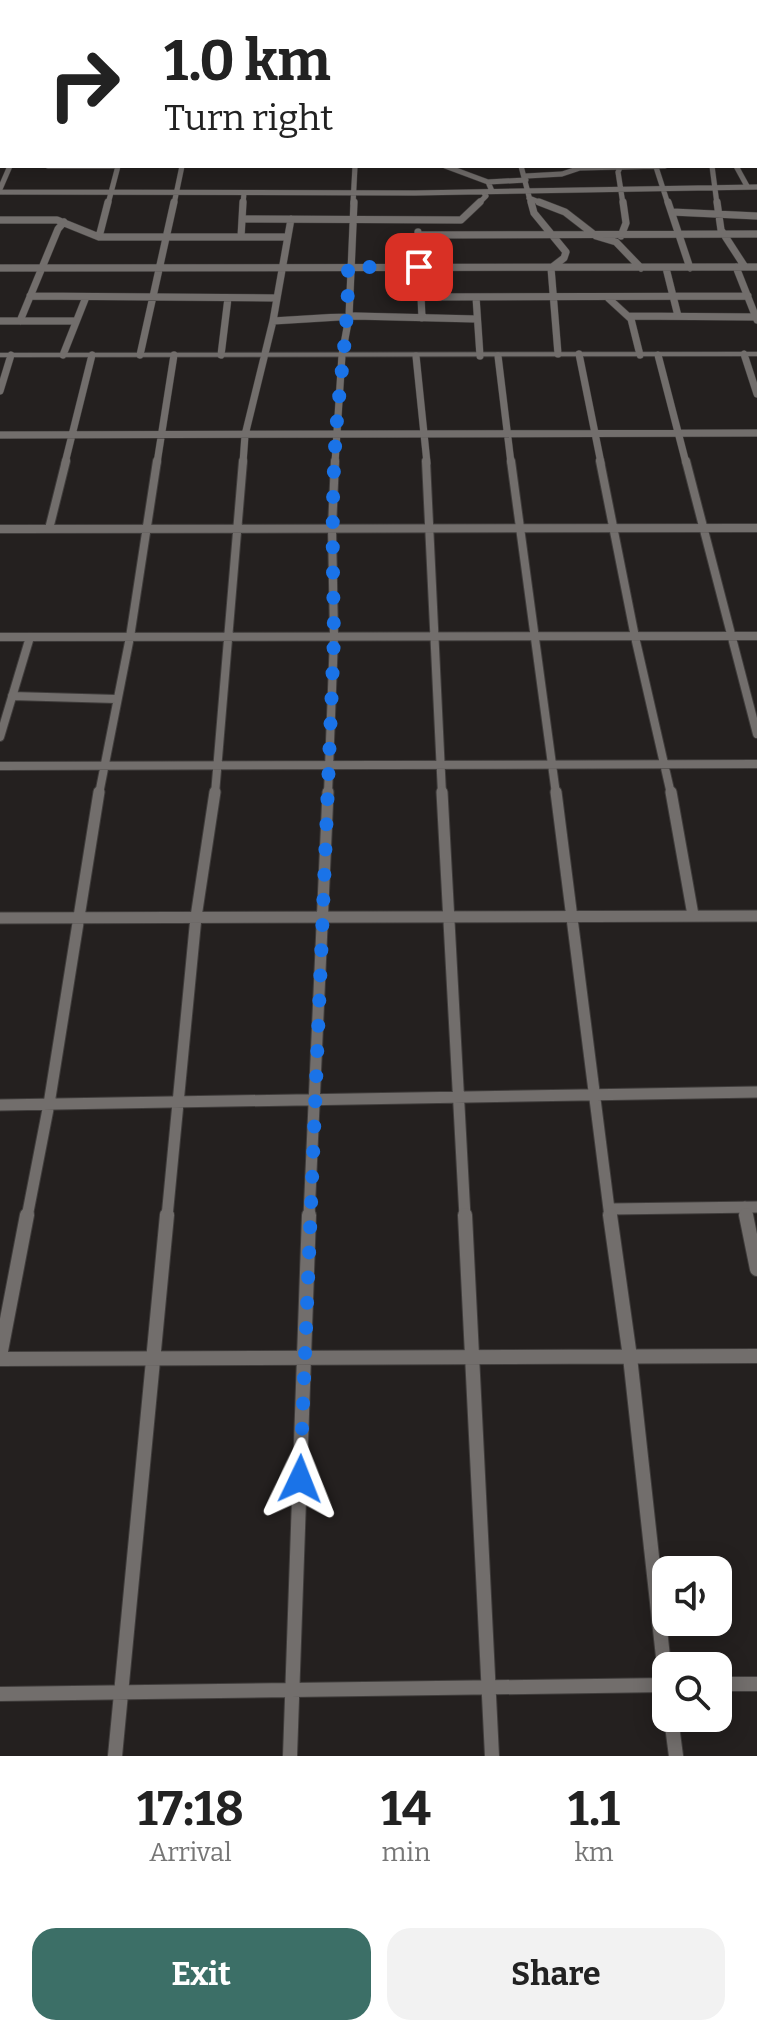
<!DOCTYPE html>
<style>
:root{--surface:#fff;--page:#f2f2f2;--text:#222;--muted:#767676;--accent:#3c6f67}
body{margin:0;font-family:Bitter,serif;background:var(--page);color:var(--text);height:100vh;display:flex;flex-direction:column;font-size:30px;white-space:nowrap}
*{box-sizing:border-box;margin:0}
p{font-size:26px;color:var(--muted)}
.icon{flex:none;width:44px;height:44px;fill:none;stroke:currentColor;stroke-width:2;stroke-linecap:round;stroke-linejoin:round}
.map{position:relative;height:1756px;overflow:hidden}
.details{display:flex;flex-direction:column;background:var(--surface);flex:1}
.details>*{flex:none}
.guide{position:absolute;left:0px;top:0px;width:758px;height:168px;box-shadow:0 4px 20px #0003;background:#fff;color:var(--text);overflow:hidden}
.fabs{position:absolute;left:652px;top:1556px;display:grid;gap:16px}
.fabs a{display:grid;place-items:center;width:80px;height:80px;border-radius:16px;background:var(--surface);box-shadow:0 4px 20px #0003;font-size:40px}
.pin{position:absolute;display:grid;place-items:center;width:68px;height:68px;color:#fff;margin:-34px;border-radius:16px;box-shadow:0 4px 12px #0006}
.me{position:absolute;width:88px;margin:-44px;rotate:2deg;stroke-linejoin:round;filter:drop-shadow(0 0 6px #0008)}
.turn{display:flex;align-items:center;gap:28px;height:168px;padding:0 32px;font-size:36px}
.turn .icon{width:104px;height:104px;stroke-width:2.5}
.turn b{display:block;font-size:56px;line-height:68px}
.eta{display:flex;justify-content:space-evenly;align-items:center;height:136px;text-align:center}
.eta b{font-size:48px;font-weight:700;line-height:56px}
.button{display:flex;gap:16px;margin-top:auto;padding:16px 32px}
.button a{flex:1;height:92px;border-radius:24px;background:var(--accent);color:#fff;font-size:32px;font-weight:700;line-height:92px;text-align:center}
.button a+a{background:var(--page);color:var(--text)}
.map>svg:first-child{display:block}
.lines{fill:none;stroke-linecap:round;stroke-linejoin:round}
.minor-far4-casing{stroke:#3f3c3b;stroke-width:6}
.minor-far3-casing{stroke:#3f3c3b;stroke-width:8}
.minor-far2-casing{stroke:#3f3c3b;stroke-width:10}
.minor-far1-casing{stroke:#3f3c3b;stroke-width:13}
.minor-casing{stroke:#3f3c3b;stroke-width:16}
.tertiary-casing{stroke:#3f3c3b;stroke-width:2}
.minor-far4{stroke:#726e6c;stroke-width:5}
.minor-far3{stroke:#726e6c;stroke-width:7}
.minor-far2{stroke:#726e6c;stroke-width:8}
.minor-far1{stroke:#726e6c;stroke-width:11}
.minor{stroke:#726e6c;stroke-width:14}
.tertiary{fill:#726e6c;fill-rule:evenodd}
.route{stroke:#1a73e8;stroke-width:14;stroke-dasharray:0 25.2}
</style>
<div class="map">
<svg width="757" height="1756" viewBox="0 0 757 1756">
<rect width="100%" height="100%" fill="#24201f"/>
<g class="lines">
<defs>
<path id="minor-far4" d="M730,0l5,2
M0,1l14,1
M23,2l3,-2
M108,2l5,-2
M394,2l24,-2
M0,45l2,-4
M48,166h70
M445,166l43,16 4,9
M521,166l10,38
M621,166l-3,6 5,32
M712,166l5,38
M736,166l11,20
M656,167l12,37
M526,176l36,-2 18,-6 85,-2
M488,182l38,-2
M0,189l10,-23
M0,192l415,1 342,-6
M529,198l15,6
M108,204l10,-38
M174,204l8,-38
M243,204l1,-11
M353,204l2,-38
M478,204l8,-8 -2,-3"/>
<path id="minor-far3" d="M531,202l3,11 32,39 -2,6 -13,10 7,86
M539,202l26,10 31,24 20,6 25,26
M668,202l22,66
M717,202l4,28 24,37
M672,212l85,4
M243,219l218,1 19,-18
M0,220h57l42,17h187
M418,232l4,86
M418,235l339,-1
M621,236l5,-13 -3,-21
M99,237l9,-35
M241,237l2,-35
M736,267l21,53
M0,268l757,-1
M666,268l12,48
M30,296l247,2
M421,297l327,-1
M476,297l4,59
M607,297l24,22 9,36
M628,316l129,1
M0,321h76
M20,321l38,-92 6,-7
M273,321l82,-5 121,3
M579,354l22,109
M744,354l13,40
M63,355l23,-58
M140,355l34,-153
M221,355l7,-57
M658,355l28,108
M416,356l11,107
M498,356l13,107
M0,391l11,-36
M0,435l757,-2
M65,463l27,-108
M157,463l17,-108
M243,463l2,-28 28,-114 18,-102
M335,463l7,-108 7,-38 5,-115"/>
<path id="minor-far2" d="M426,461l16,333
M511,461l45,333
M600,461l35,176 36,157
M686,461l71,273
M0,529l757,-1
M49,529l17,-68
M0,637l757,-1
M12,696l104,3
M0,737l30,-100
M0,766l757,-2
M99,794l31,-157 27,-176
M215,794l28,-333
M328,794l6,-157 -2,-109 3,-67"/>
<path id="minor-far1" d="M442,792l23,425
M556,792l54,425
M671,792l22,123
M0,918l757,-2
M0,1105l757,-13
M745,1207l2,10
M611,1209l146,-2
M27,1217l22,-113 50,-312
M167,1217l29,-300 19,-125
M309,1217l19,-425"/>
<path id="minor" d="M465,1215l27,541
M610,1215l20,142 36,327
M746,1215l11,54
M0,1356l27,-141
M0,1359l757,-3
M718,1684h39
M0,1694l666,-9
M671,1718l5,38
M115,1756l52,-541
M290,1756l19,-541"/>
<path id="tertiary" d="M757,352v4l-757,1v-4z"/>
</defs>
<use href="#minor-far4" class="minor-far4-casing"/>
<use href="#minor-far3" class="minor-far3-casing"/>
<use href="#minor-far2" class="minor-far2-casing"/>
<use href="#minor-far1" class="minor-far1-casing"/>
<use href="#minor" class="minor-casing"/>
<use href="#tertiary" class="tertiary-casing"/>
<use href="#minor-far4" class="minor-far4"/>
<use href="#minor-far3" class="minor-far3"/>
<use href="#minor-far2" class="minor-far2"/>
<use href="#minor-far1" class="minor-far1"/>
<use href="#minor" class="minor"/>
<use href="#tertiary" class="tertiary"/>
</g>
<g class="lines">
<path class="route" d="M300,1479l34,-842c-1,-68 -3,-136 2,-204 4,-56 13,-110 12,-166h71"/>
</g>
</svg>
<div class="fabs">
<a><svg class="icon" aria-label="sound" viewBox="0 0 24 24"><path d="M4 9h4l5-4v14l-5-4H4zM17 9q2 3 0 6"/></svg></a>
<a><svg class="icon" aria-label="search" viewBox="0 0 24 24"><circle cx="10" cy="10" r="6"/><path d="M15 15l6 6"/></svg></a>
</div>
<div class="pin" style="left:419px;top:267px;background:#d93025"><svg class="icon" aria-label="arrive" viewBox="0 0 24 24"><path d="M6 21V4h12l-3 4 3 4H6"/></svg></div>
<svg class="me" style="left:300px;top:1479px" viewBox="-20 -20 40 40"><path d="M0-17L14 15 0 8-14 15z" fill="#1a73e8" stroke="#fff" stroke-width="4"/></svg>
<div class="guide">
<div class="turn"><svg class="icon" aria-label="right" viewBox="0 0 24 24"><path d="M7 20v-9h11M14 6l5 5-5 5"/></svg><div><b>1.0 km</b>Turn right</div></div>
</div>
</div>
<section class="details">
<div class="eta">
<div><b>17:18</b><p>Arrival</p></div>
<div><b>14</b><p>min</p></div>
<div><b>1.1</b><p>km</p></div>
</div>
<div class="button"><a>Exit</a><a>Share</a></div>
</section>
